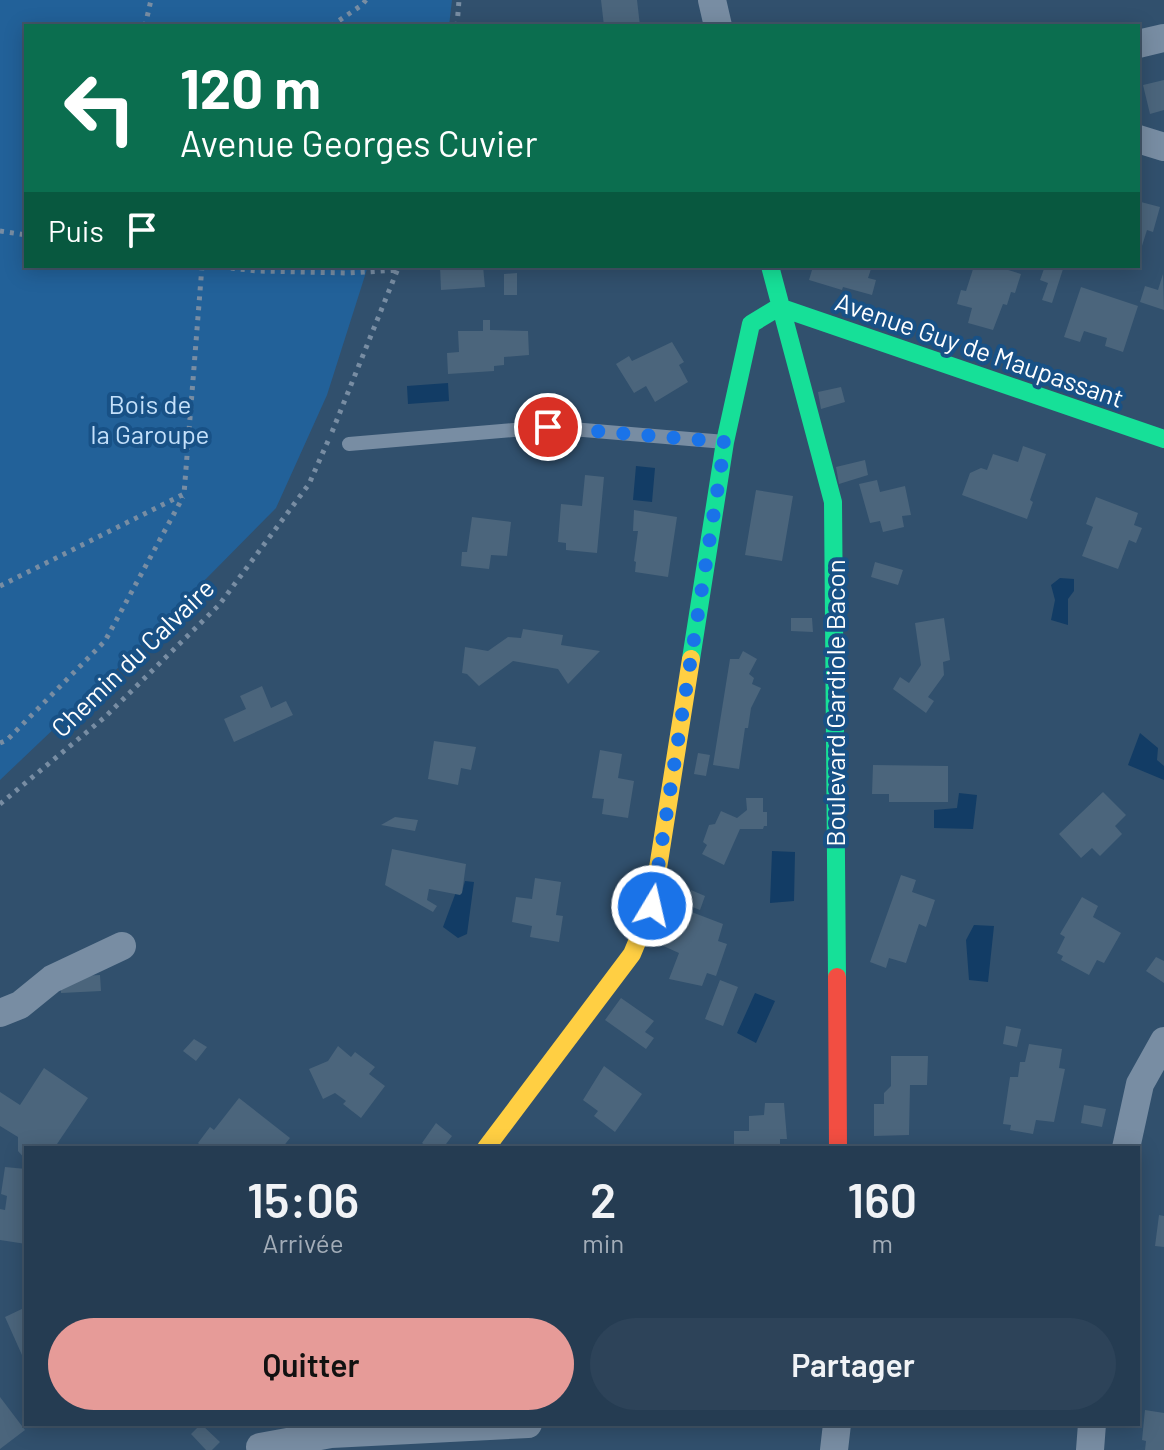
<!DOCTYPE html>
<html lang="fr">
<meta charset="utf-8">
<style>
:root{--surface:#253c52;--page:#2d4359;--text:#f1f3f6;--muted:#a3adb8;--line:#425669;--accent:#e69b98}
body{margin:0;font-family:Barlow,sans-serif;background:var(--page);color:var(--text);height:100vh;display:flex;flex-direction:column;font-size:30px;white-space:nowrap}
*{box-sizing:border-box;margin:0}
p{font-size:26px;color:var(--muted)}
.icon{flex:none;width:44px;height:44px;fill:none;stroke:currentColor;stroke-width:2;stroke-linecap:round;stroke-linejoin:round}
.map{position:relative;flex:1;overflow:hidden}
.drawer{position:absolute;left:24px;top:1146px;width:1116px;height:280px;display:flex;flex-direction:column;background:var(--surface);border-radius:0px;box-shadow:0 4px 20px #0003,0 0 0 2px var(--line)}
.drawer>*{flex:none}
.hud{position:absolute;left:24px;top:24px;width:1116px;height:244px;border-radius:0px;box-shadow:0 4px 20px #0003,0 0 0 2px var(--line);background:#0b6e4f;color:#fff;overflow:hidden}
.pin{position:absolute;display:grid;place-items:center;width:68px;height:68px;color:#fff;margin:-34px;border:4px solid #fff;border-radius:50%;box-shadow:0 2px 8px #0007}
.me{position:absolute;width:88px;margin:-44px;rotate:9deg;stroke-linejoin:round;filter:drop-shadow(0 0 6px #0008)}
.turn{display:flex;align-items:center;gap:28px;height:168px;padding:0 24px;font-size:36px}
.turn .icon{width:104px;height:104px;stroke-width:2.5}
.turn b{display:block;font-size:56px;line-height:68px}
.then{display:flex;align-items:center;height:76px;padding:0 24px;background:#0003;gap:16px;font-size:30px}
.eta{display:flex;justify-content:space-evenly;align-items:center;height:136px;text-align:center}
.eta b{font-size:48px;font-weight:600;line-height:56px}
.primary-button{display:flex;gap:16px;margin-top:auto;padding:16px 24px}
.primary-button a{flex:1;height:92px;border-radius:48px;background:var(--accent);color:#111;font-size:32px;font-weight:600;line-height:92px;text-align:center}
.primary-button a+a{background:var(--page);color:var(--text)}
.map>svg:first-child{display:block}
.green{fill:#226199}
.water{fill:#123c65}
.building{fill:#4b657c}
.lines{fill:none;stroke-linecap:round;stroke-linejoin:round}
.path{stroke:#788da3;stroke-width:5;stroke-dasharray:4 6;stroke-linecap:butt}
.lane{stroke:#788da3;stroke-width:14}
.street{stroke:#788da3;stroke-width:28}
.fast{stroke:#16e098;stroke-width:18}
.slow{stroke:#ffcf43;stroke-width:18}
.jam{stroke:#f24e42;stroke-width:18}
.route{stroke:#1a73e8;stroke-width:14;stroke-dasharray:0 25.2}
.labels{text-anchor:middle;dominant-baseline:central;stroke-width:8;stroke-linejoin:round;paint-order:stroke}
.street-label{font-size:26px;fill:#fff;stroke:#185186}
.park-label{font-size:26px;fill:#c4e0fa;stroke:#185186}
</style>
<div class="map">
<svg width="1164" height="1450" viewBox="0 0 1164 1450">
<rect width="100%" height="100%" fill="#31506d"/>
<path class="green" d="M0,0h452l-3,26h-423v240h342l-41,129 -51,113 -155,157 -121,115z"/>
<path class="water" d="M448,383l1,18 -41,3 -1,-18z
M636,466l19,2 -3,34 -19,-2z
M1060,578l14,1v12l-6,8v26l-17,-5 4,-20 -4,-15z
M1140,733l18,15 -1,12 7,6v14l-36,-15z
M959,793l18,2 -4,34 -39,-1v-18l23,-2z
M772,851l23,1 -1,49 -24,2z
M465,881l9,1 -7,52 -9,4 -15,-11 13,-35h6z
M974,925l20,1 -6,56 -19,-2 -3,-40z
M755,993l20,8 -19,42 -19,-10z"/>
<path class="building" d="M601,0h36l3,26h-36z
M1164,80v30l-14,4 -7,-29z
M1141,202l19,5 -7,25 -6,-2 -6,19 -3,-1v-37z
M440,266h43l2,21 -44,3z
M810,266h62l-4,12 8,2 -4,15 -29,-8 -1,3 -33,-10 3,-10z
M974,266h21l26,8 -6,19 -4,-1 -4,13 -4,-1 -10,26 -25,-7 4,-15 -15,-4 4,-14 5,1z
M1045,266h19l-12,37 -10,-3 6,-17 -8,-3z
M517,273v22h-13v-21z
M1163,274l1,36 -24,-8 5,-16 13,4z
M1081,287l57,19 -15,46 -18,-6 2,-8 -23,-7 -4,11 -16,-5z
M483,320h7v10l38,1 1,24 -25,2v8l-10,1v5l-46,3 -1,-21 12,-1 -1,-21h25z
M672,342l12,20 -5,3 9,17 -33,20 -9,-16 -12,7 -18,-29 13,-8 3,5z
M841,387l4,15 -24,7 -3,-17z
M1023,446l23,8 -16,46 3,2 -6,17 -65,-24 8,-22 11,-5 6,2 6,-16 25,8z
M865,460l3,15 -29,9 -3,-17z
M585,475l19,2 -7,76 -31,-3v-7l-8,-1 3,-38 21,2z
M877,480l3,12 25,-6 6,29 -9,1 2,11 -21,5 -3,-11 -10,2 -11,-39z
M756,490l37,6 -11,65 -37,-6z
M1096,497l42,16 -4,12 8,3 -6,15 -7,-3 -11,29 -36,-13 11,-29 -7,-3z
M634,510l43,7 -9,60 -33,-5 1,-10 -2,-1 4,-30h-5z
M472,517l39,5 -4,34 -16,-1 -2,14 -28,-3 1,-14h5z
M875,562l28,8 -5,15 -27,-8z
M791,618h21l1,14 -22,-1z
M944,618l6,42 -7,2 1,13 -16,22 6,4 -8,12 -33,-24 7,-12 9,6 12,-18 -6,-42z
M523,629l40,6 -2,10 39,6 -32,33 -10,-15 -45,-8 -34,25 -12,-12 -5,-1 3,-26 23,4 20,-14 13,1z
M743,651l14,8 -8,15 5,4 -2,6 9,4 -10,20 -3,20h-3l-6,41 -26,-4 17,-106h9z
M262,686l9,22 15,-7 7,14 -59,27 -10,-23 22,-10 -6,-13z
M434,741l42,6 -5,23 -10,-2 -3,17 -30,-6z
M600,750l22,4 -4,24 16,3 -6,37 -26,-4 2,-15 -12,-1z
M698,753l12,2 -4,21 -12,-2z
M873,765l75,1v36h-59v-8h-17z
M1103,792l23,23 -11,11 7,8 -22,22 -8,-8 -11,10 -22,-24z
M746,798h17v14h4v14h-3l-1,3h-23l-16,36 -22,-11 5,-9 -4,-3 6,-17 6,-1 6,-13 16,7 10,-8z
M395,817l23,3 -3,11 -34,-6z
M392,849l74,15 -4,29 -2,2 -31,-6 -2,11 10,6 -4,6 -48,-27z
M901,875l15,5 -4,12 23,8 -9,27 -7,-3 -13,39 -17,-5 -3,10 -16,-6z
M535,878l26,4 -5,33 7,1 -4,26 -29,-5 2,-11 -20,-4 4,-25 16,2z
M691,890l14,6 -5,14 -15,-6z
M1082,897l16,9 -5,11 28,16 -17,30 -7,-3 -8,15 -28,-15 2,-4 -6,-3 8,-16 -5,-3z
M689,911l34,13 -5,17 9,3 -11,32 -9,-3 -5,13 -33,-7 10,-26 -20,-9 4,-11 14,6z
M1156,957l8,4v22l-18,-12z
M100,975l1,16 -40,2v-16z
M720,980l18,7 -15,39 -18,-7z
M621,998l33,23 -9,11 9,6 -8,11 -41,-29z
M1006,1026l15,3 -4,18 -14,-3z
M194,1039l13,8 -11,14 -13,-10z
M1029,1044l33,5 -3,19 6,1 -11,53 -18,-2 -3,14 -23,-4 1,-5 -8,-1 7,-47h8l2,-15h5z
M338,1046l13,11 4,-5 20,15 -6,7 16,12 -24,32 -18,-14 3,-3 -11,-8 -12,6 -14,-30 19,-8z
M891,1056h37l-1,29h-17l-1,50 -35,1v-32h10v-11l7,-7z
M604,1066l38,28 -27,38 -21,-16 4,-5 -15,-11z
M44,1068l44,30 -31,46 -10,4h-21v12l-8,-9v-14l-18,-11v-34l20,13z
M239,1098l51,40 -8,10h-79l-5,-5 12,-16 4,3z
M765,1103h19l3,36h-7v9h-46v-17h15v-15l15,-1z
M1084,1105l22,4 -4,18 -21,-4z
M436,1123l16,13 -9,12h-14l-7,-5z
M5,1167l21,2v75l-26,-4v-31l5,1 2,-14 -6,-2z
M1159,1215l5,1v31l-9,-1z
M26,1307v57l-21,-47z
M0,1397l25,33 -25,19z
M1145,1410l19,3v37h-19l1,-9 -4,-1z
M201,1424l19,18 -8,8h-6l-15,-16z"/>
<g class="lines">
<path class="path" d="M145,26l6,-26
M331,26l31,-21 4,-5
M457,26l2,-26
M0,231l26,4
M211,266l47,5 90,2 50,-3
M332,432l67,-166
M0,586l184,-92 18,-228
M0,743l7,-3 98,-99 78,-144
M0,804l105,-87 114,-112 90,-121 19,-43"/>
<path class="lane" d="M349,444l199,-17 177,15"/>
<path class="street" d="M712,0l6,26
M1138,44l26,-6
M1138,139l26,8
M0,1013l20,-8 32,-26 70,-33
M1126,1148l14,-64 24,-43
M260,1447l71,-13 197,-10
M834,1450l3,-26
M1090,1450l2,-26"/>
<path class="fast" d="M770,266l63,236 4,475
M691,659l34,-217 26,-118 28,-17 385,132"/>
<path class="slow" d="M486,1148l146,-194 20,-48 39,-247"/>
<path class="jam" d="M837,977l1,171"/>
</g>
<g class="lines">
<path class="route" d="M548,427l177,15 -73,464"/>
</g>
<g class="labels">
<g class="street-label">
<text transform="translate(980 349) rotate(19)">Avenue Guy de Maupassant</text>
<text transform="translate(132 657) rotate(-44)">Chemin du Calvaire</text>
<text transform="translate(834 703) rotate(-90)">Boulevard Gardiole Bacon</text>
</g>
<g class="park-label">
<text x="150" y="403">Bois de<tspan x="150" dy="30">la Garoupe</tspan></text>
</g>
</g>
</svg>
<div class="pin" style="left:548px;top:427px;background:#d93025"><svg class="icon" aria-label="arrive" viewBox="0 0 24 24"><path d="M6 21V4h12l-3 4 3 4H6"/></svg></div>
<svg class="me" style="left:652px;top:906px" viewBox="-20 -20 40 40"><circle r="17" fill="#1a73e8" stroke="#fff" stroke-width="3"/><path d="M0-11L8 9 0 5-8 9z" fill="#fff"/></svg>
<div class="hud">
<div class="turn"><svg class="icon" aria-label="left" viewBox="0 0 24 24"><path d="M17 20v-9H6M10 6l-5 5 5 5"/></svg><div><b>120 m</b>Avenue Georges Cuvier</div></div>
<div class="then">Puis<svg class="icon" aria-label="arrive" viewBox="0 0 24 24"><path d="M6 21V4h12l-3 4 3 4H6"/></svg></div>
</div>
<section class="drawer">
<div class="eta">
<div><b>15:06</b><p>Arrivée</p></div>
<div><b>2</b><p>min</p></div>
<div><b>160</b><p>m</p></div>
</div>
<div class="primary-button"><a>Quitter</a><a>Partager</a></div>
</section>
</div>
